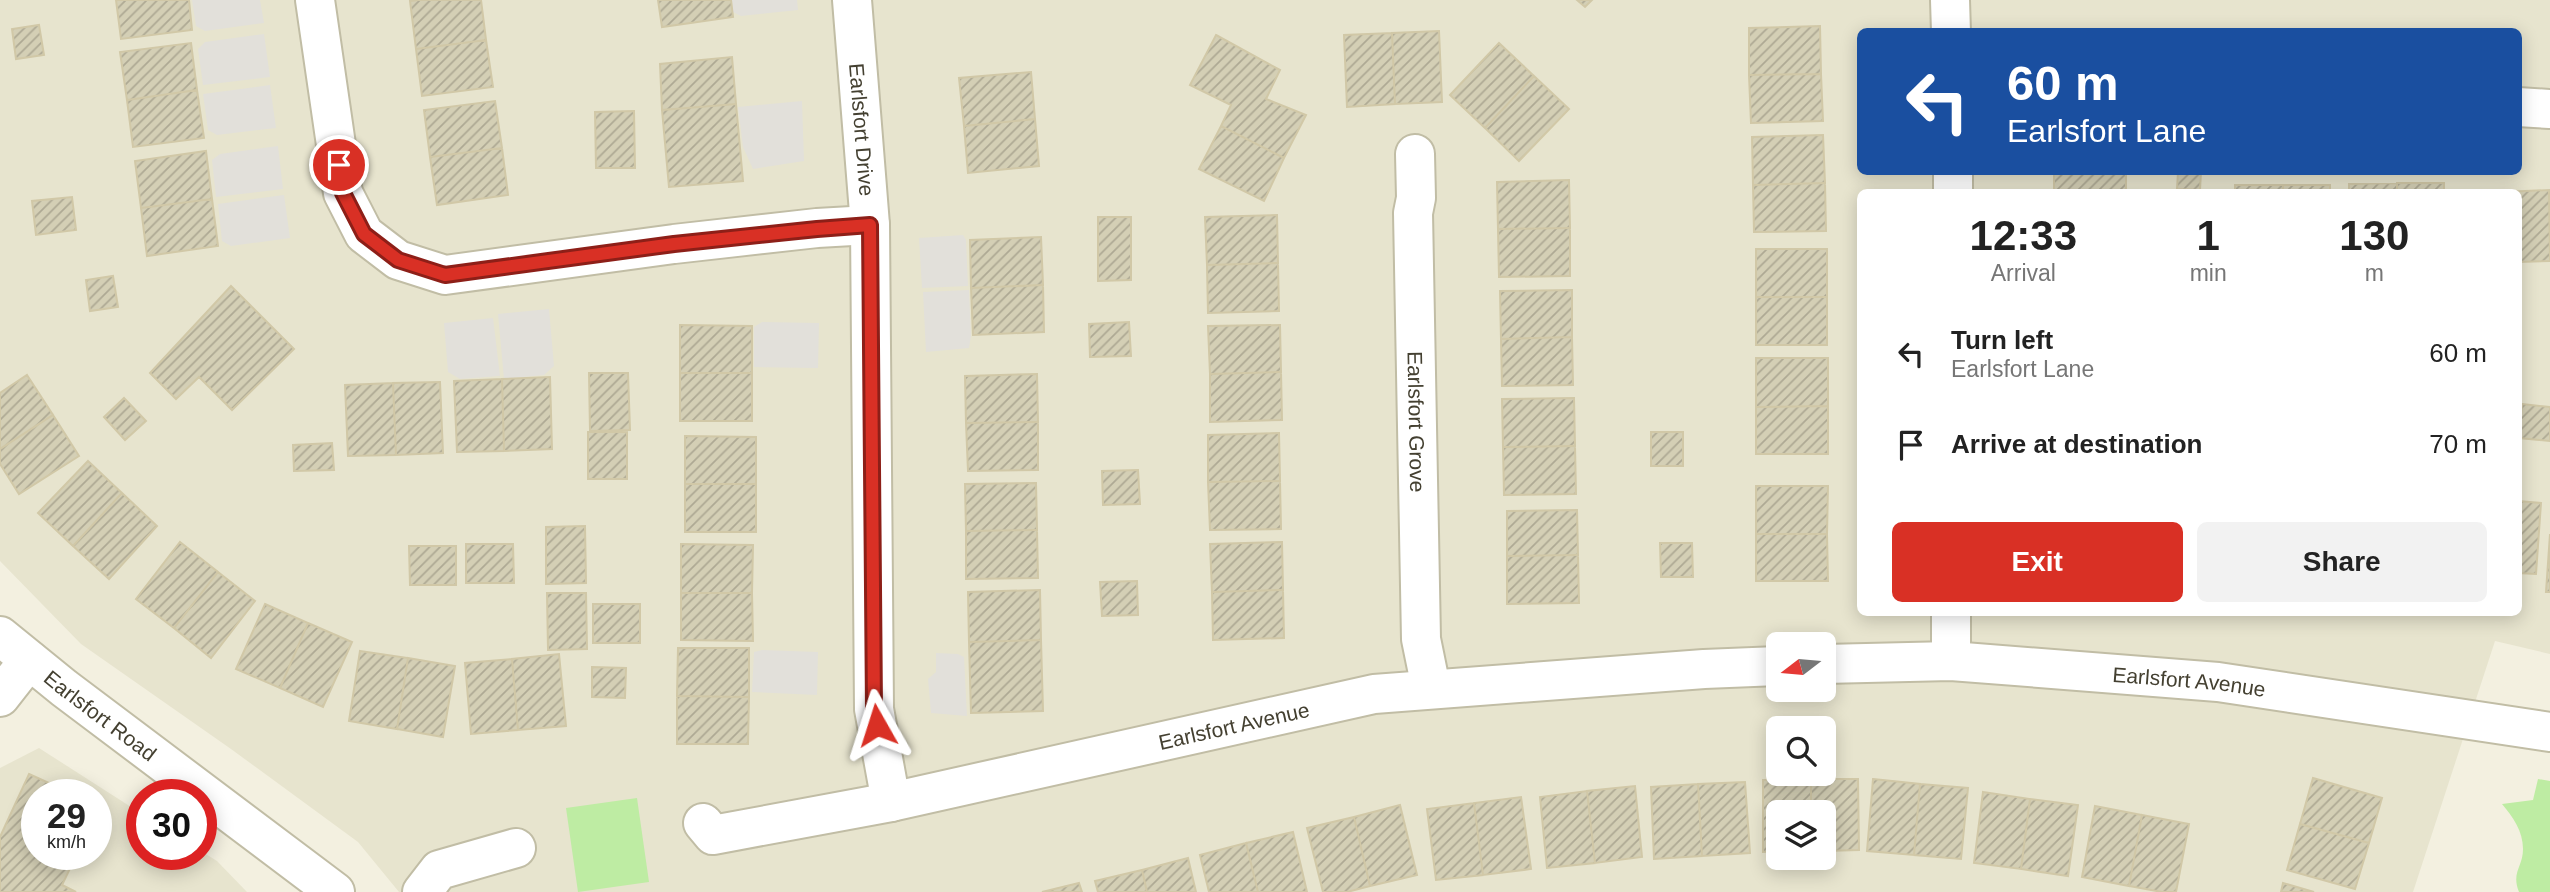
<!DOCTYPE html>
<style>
:root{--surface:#fff;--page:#f2f2f2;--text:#222;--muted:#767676;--accent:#d93025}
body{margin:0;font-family:Helvetica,sans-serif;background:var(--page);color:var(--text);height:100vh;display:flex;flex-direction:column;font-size:26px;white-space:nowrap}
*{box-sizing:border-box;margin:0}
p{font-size:23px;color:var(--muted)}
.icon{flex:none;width:38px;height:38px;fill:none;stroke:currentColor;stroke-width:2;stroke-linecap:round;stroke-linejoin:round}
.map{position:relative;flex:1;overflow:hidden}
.sheet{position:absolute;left:1857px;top:189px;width:665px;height:427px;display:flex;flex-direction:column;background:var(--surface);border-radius:10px;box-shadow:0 4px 18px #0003}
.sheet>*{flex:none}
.top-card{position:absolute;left:1857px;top:28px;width:665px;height:147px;border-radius:10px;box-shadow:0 4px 18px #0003;background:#1a4fa0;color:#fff;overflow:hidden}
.needle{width:46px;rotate:254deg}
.tools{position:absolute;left:1766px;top:632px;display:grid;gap:14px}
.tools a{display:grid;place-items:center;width:70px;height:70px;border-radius:10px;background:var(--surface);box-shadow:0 4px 18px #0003;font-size:35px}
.speed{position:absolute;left:21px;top:779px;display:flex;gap:14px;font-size:35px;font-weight:700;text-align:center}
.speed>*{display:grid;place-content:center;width:91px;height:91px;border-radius:50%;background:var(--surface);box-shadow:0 4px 18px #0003;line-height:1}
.speed small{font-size:18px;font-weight:400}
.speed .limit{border:10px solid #d22;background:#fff;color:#111}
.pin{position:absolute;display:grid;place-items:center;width:60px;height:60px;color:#fff;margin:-30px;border:4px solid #fff;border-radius:50%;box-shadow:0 2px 7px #0007}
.me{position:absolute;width:77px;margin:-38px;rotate:354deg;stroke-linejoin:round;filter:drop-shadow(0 0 5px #0008)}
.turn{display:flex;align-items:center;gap:24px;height:147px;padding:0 35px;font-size:32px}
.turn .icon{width:91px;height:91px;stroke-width:2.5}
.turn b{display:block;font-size:49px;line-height:60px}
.eta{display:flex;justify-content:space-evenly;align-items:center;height:119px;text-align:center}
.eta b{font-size:42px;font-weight:700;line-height:49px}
.primary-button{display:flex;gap:14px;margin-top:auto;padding:14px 35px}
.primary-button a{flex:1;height:80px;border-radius:10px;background:var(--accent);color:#fff;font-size:28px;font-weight:700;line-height:80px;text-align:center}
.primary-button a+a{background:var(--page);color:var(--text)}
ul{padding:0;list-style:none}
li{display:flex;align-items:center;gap:21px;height:91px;padding:0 35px}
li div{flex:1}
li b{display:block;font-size:26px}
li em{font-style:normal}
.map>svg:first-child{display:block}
.residential{fill:#e7e4ce;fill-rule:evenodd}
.grass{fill:#beeca3}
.parking{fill:#e2e0da}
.building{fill:url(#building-hatch);stroke:#d1c8a7;stroke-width:2}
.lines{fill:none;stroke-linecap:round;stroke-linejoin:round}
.street-casing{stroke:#c1bda5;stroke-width:42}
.street{stroke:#fff;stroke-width:38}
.route-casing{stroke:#8d1f18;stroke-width:18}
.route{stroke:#d93025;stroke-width:12}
.labels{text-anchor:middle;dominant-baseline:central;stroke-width:5;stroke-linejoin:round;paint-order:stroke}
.street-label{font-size:21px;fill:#444031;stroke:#fff}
</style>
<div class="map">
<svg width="2550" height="892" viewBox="0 0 2550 892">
<defs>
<pattern id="building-hatch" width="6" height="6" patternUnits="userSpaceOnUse" patternTransform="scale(1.75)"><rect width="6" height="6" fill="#d4cfb5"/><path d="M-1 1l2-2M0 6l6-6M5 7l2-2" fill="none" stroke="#aea994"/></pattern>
</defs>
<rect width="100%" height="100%" fill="#f3f0e0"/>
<path class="residential" d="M0,0h2550v654l-55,-13 -82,251h-2014l-41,-50 -127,-93 -150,-105 -81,-83zM1860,32h658v140h-658zM1860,192h658v420h-658zM1778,644h46v46h-46zM1778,728h46v46h-46zM1778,812h46v46h-46z
M39,748l103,66v40h59v-3l16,10 30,31h-247v-124zM37,794h59v60h-59z"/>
<path class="grass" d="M2538,779l12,2v111h-31c-8,-20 4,-25 4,-43 0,-18 -10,-32 -21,-45l31,-4z
M637,798l12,84 -71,10 -12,-84z"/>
<path class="parking" d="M192,0h68l4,23 -59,8 -9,-5z
M732,0h65l1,10 -57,6 -8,-4z
M264,34l6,43 -67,8 -5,-36 7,-7z
M270,85l6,43 -59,7 -9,-5 -5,-36z
M802,101l2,60 -51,8 -10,-22 -5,-40z
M278,146l5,43 -67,8 -4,-37 8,-6z
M284,195l6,43 -59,8 -9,-5 -4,-37z
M963,235l3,5 2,46 -46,2 -3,-50z
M969,290l2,46 -2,12 -43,4 -3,-60z
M549,309l5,57 -10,9 -40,4 -6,-65z
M493,318l7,58 -40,3 -12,-7 -4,-49z
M762,322l57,1 -1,45 -64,-1v-40z
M762,650l56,2 -1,43 -65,-3 2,-40z
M936,653l22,1 6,3 3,59 -36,-3 -3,-34 8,-7z"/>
<path class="building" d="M116,0h73l3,30 -71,9z
M419,0h62l5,40 -70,9 -6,-48z
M658,0h73l2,17 -71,10z
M1577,0h15l-7,7z
M39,25l5,30 -28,4 -4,-30z
M1820,26l1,48 -72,1v-47z
M1439,31l3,71 -47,2 -3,-71z
M1392,33l3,71 -48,3 -3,-72z
M1216,35l64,35 -14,29 40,16 -22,43 -63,-32 10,-21 -41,-20z
M486,40l7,47 -71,9 -6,-47z
M191,43l6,47 -70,10 -7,-48z
M1499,43l35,33 -49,52 -35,-33z
M732,57l4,47 -74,6 -2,-46z
M1031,72l4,47 -71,7 -5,-48z
M1821,74l2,47 -72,2 -2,-48z
M1534,76l35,33 -50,52 -34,-33z
M197,90l7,48 -71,9 -6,-47z
M495,101l7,47 -72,9 -6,-47z
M736,104l7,77 -74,6 -7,-77z
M634,111l1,57h-39l-1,-56z
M1035,119l4,47 -71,7 -4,-47z
M1221,126l63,32 -20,43 -65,-32z
M1823,135l2,48 -72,2 -1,-48z
M502,148l6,47 -71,10 -7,-48z
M206,151l6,48 -71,9 -6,-47z
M2054,172h72v20h-72z
M2178,172h23l-1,18 -23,-1z
M1569,180l1,48 -72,1 -1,-47z
M1825,183l1,48 -72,1 -1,-47z
M2397,183h47v9h-47z
M2397,183v9h-48v-8z
M2235,185h48v7h-48z
M2283,185h47v7h-47z
M2549,190l1,71 -32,1v-70h-16z
M72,197l4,33 -40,5 -4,-34z
M212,199l6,47 -71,10 -6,-48z
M1277,215l1,48 -71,2 -2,-48z
M1098,217h33v63l-33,1z
M1570,228v48l-71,1 -1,-48z
M1041,237l2,48 -72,3 -1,-48z
M1756,249h71v48h-71z
M1278,263l1,48 -71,2 -1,-48z
M113,276l5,31 -28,4 -4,-31z
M1043,285l1,47 -71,3 -2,-47z
M231,286l63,63 -62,61 -33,-33 -23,22 -26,-26z
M1572,290v47l-71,2 -1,-48z
M1756,297h71v48h-71z
M1129,322l2,34 -41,1 -1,-33z
M680,325l72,1v47h-72z
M1280,325l1,47 -71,2 -2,-48z
M1572,337l1,48 -71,1 -1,-47z
M1756,358h72v48l-72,1z
M1281,372l1,48 -72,2v-48z
M589,373h39l2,57 -40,1z
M680,373h72v48h-72z
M1037,374l1,48 -72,1 -1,-47z
M27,375l26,40 -53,34v-56z
M550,377l2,72 -48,2 -2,-72z
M502,379l2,72 -47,1 -3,-71z
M440,382l3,71 -47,2 -3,-72z
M393,383l3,72 -48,1 -3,-71z
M124,398l22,23 -21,19 -21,-23z
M1574,398l1,48 -72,1 -1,-48z
M2522,404l28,3v34l-31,-3z
M1828,406v48h-72v-47z
M53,415l26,41 -60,38 -19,-30v-15z
M1038,422v48l-70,1 -2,-48z
M588,432h39v47h-39z
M1651,432h32v34h-32z
M1279,433l1,48 -72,1v-47z
M685,436l71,1v47h-71z
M332,443l2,27 -40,1 -1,-26z
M1575,446l1,48 -72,1 -1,-48z
M88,461l34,32 -49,53 -35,-33z
M1138,470l2,34 -37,1 -1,-34z
M1280,481l1,48 -71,1 -2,-48z
M1036,483l1,47 -71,1 -1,-47z
M685,484h71v48h-71z
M1756,486h72l-1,48h-71z
M122,493l35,33 -48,53 -36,-33z
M2518,501l23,2 -5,71 -18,-1z
M1577,510l1,45 -71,1v-45z
M585,526l1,57 -40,1v-57z
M1037,530l1,48 -72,1v-48z
M1756,534h71l1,47h-72z
M2550,534v58h-4z
M180,542l38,30 -44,56 -38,-29z
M1282,542l1,48 -71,2 -2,-48z
M1660,543h32l1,34h-32z
M466,544h47l1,39h-48z
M681,544l72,1 -1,48h-71z
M409,546h47v39h-46z
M1578,555l1,48 -72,1v-48z
M218,572l37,29 -44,57 -37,-30z
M1137,581l1,34 -36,1 -2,-34z
M1040,590l1,50 -72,2 -1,-50z
M1283,590l1,48 -71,2 -1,-48z
M547,593h39l1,56 -39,1z
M681,593h71l1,48 -72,-1z
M265,604l43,19 -28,65 -44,-19z
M593,604h47v39h-47z
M308,623l44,19 -29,65 -43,-19z
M1041,640l2,71 -72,2 -2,-71z
M678,648h71v49l-72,-1z
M360,651l48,7 -11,71 -48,-8z
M559,654l7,72 -48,4 -6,-71z
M408,658l47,8 -12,71 -46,-8z
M512,659l6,71 -47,4 -6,-71z
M592,667l34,1 -1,30 -33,-1z
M677,696l72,1 -1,47h-71z
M29,774l44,20h-36v60h56l-4,8 -13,-6 -14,29 14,7h-76v-55z
M2313,778l69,20 -13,45 -69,-19z
M1811,779h47l1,71 -35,1v-39h-13z
M1811,779v33h-33v39l-15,1v-72z
M1873,779l47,5 -6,71 -47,-4z
M1745,782l5,71 -48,3 -4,-72z
M1698,784l4,72 -48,3 -3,-72z
M1920,784l48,4 -7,71 -47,-4z
M1635,786l7,71 -47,6 -8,-72z
M1587,791l8,72 -48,5 -7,-71z
M1983,792l47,7 -9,70 -47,-6z
M1521,797l10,72 -48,6 -9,-72z
M2030,799l48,6 -10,71 -47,-7z
M1474,803l9,72 -47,5 -9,-71z
M1400,805l17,70 -47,11 -16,-69z
M2095,806l47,9 -13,71 -47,-9z
M2142,815l47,9 -13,68h-14l-33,-6z
M1354,817l16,69 -23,6h-24l-16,-64z
M2300,824l69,19 -14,46 -68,-19z
M96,831l6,3 -6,13z
M1293,832l14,60h-49l-12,-49z
M1246,843l12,49h-49l-9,-37z
M1188,858l8,34h-49l-5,-22z
M1142,870l5,22h-49l-3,-11z
M1079,883l3,9h-40z
M2283,883l31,9h-33z"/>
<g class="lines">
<defs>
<g id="street">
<path d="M315,0l28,193 21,41 34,26 47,15 229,-31 143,-16 53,-3"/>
<path id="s1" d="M852,0l18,225 4,484 17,93"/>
<path d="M1950,0l1,32"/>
<path d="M2518,107l32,2"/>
<path id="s2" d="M1415,154l1,44 -3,15 8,426 10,49"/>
<path d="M1953,192v-20"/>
<path id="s3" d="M0,636l64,52 271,204"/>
<path d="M1951,661v-49"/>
<path id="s4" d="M1824,664l127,-3 267,21 332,50"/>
<path d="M0,697l29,-37"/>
<path id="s5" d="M703,823l10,12 178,-33 483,-108 330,-25 74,-3"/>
<path d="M422,892l17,-22 77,-22"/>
</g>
</defs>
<use href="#street" class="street-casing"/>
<use href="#street" class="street"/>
</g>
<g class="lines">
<defs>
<path id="route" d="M339,165l4,28 21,41 34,26 47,15 229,-31 143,-15 53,-4 4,484 3,16"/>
</defs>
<use href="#route" class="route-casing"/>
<use href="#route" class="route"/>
</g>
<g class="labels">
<g class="street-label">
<text stroke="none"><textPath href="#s1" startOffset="130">Earlsfort Drive</textPath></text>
<text stroke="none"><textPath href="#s2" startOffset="268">Earlsfort Grove</textPath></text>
<text stroke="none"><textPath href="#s4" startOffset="366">Earlsfort Avenue</textPath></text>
<text stroke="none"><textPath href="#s3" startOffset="128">Earlsfort Road</textPath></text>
<text stroke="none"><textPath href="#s5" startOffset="548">Earlsfort Avenue</textPath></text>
</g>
</g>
</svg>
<div class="tools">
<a><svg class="needle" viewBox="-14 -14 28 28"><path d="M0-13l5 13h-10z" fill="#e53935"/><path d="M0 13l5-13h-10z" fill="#767676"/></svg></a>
<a><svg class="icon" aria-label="search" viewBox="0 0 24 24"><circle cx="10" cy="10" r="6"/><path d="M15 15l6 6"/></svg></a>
<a><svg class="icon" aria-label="layers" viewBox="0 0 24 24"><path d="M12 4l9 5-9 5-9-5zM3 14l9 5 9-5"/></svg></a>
</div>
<div class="speed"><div>29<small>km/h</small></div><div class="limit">30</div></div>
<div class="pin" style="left:339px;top:165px;background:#d93025"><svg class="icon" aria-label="arrive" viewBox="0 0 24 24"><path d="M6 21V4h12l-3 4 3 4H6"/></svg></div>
<svg class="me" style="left:877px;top:725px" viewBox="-20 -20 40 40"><path d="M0-17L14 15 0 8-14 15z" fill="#d93025" stroke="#fff" stroke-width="4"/></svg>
<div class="top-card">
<div class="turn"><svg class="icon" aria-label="left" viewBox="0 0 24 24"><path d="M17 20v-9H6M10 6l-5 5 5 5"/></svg><div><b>60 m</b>Earlsfort Lane</div></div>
</div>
<section class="sheet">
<div class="eta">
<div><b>12:33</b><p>Arrival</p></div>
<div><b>1</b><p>min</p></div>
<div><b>130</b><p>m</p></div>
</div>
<ul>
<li><svg class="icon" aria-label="left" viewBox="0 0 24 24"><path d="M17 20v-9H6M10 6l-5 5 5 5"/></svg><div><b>Turn left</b><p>Earlsfort Lane</p></div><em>60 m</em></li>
<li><svg class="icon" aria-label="arrive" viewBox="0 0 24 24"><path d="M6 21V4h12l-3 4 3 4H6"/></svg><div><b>Arrive at destination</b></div><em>70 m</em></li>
</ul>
<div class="primary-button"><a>Exit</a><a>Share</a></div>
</section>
</div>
